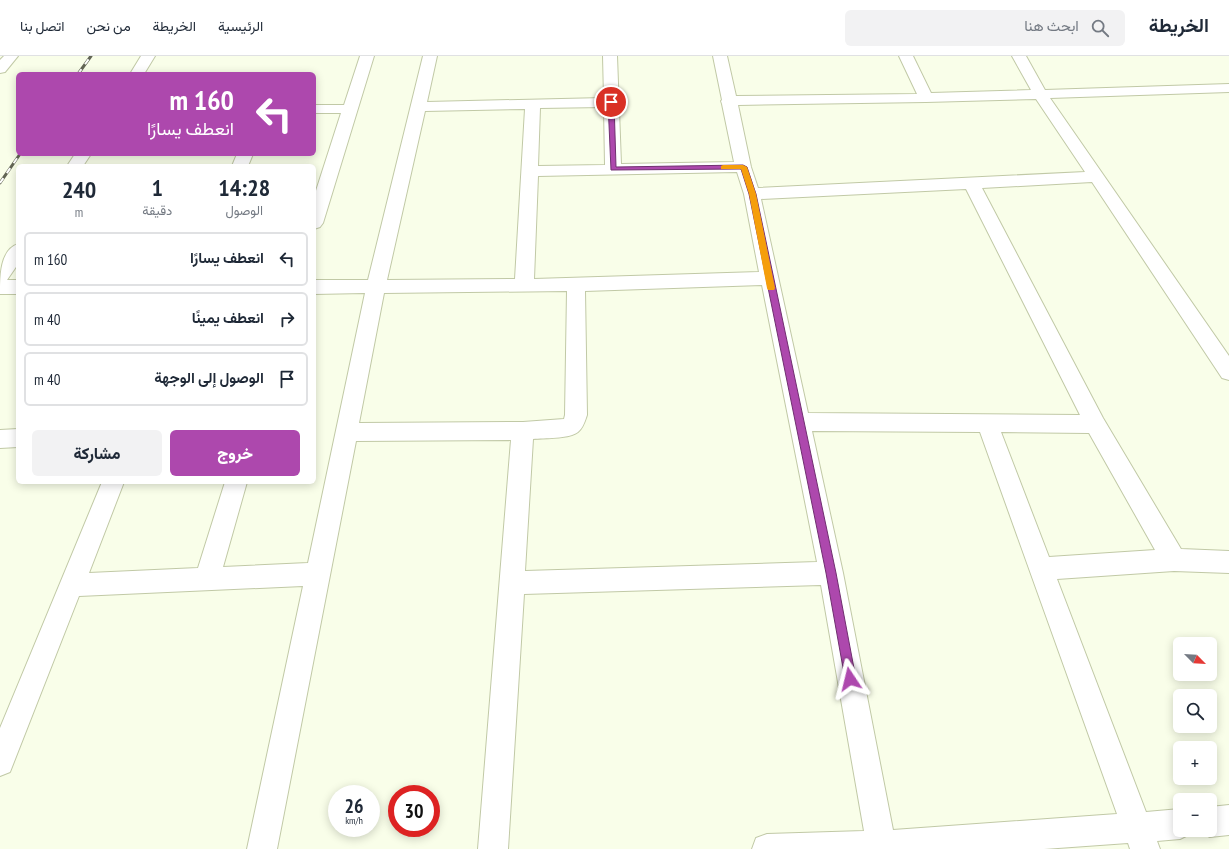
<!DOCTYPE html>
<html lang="ar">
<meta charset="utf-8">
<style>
:root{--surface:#fff;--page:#f2f2f3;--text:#1f2937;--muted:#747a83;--line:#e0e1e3;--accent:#ad48ad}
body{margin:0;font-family:"PT Sans Narrow",Vazirmatn,sans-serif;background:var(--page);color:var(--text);direction:rtl;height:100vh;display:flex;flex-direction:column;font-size:15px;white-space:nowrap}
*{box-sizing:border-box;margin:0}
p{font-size:13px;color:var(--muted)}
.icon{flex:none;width:22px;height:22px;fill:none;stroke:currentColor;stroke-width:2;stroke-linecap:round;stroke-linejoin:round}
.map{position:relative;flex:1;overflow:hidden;direction:ltr}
.details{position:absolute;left:16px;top:108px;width:300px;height:320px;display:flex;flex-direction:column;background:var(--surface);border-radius:6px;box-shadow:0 2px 10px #0003;direction:rtl}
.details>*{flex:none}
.guide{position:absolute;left:16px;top:16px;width:300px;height:84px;border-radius:6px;box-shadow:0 2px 10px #0003;direction:rtl;background:#ad48ad;color:#fff;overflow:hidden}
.needle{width:26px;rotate:114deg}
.tools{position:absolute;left:1173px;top:581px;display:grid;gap:8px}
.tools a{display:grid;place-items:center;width:44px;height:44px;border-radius:6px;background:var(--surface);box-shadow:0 2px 10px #0003;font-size:20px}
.speed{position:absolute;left:328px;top:729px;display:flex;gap:8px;font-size:20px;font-weight:700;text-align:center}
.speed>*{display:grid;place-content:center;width:52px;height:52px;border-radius:50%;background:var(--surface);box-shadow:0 2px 10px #0003;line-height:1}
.speed small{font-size:10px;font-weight:400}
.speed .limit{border:6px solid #d22;background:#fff;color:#111}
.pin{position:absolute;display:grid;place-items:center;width:34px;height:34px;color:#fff;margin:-17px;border:2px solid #fff;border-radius:50%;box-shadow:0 1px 4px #0007}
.me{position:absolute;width:44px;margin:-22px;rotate:350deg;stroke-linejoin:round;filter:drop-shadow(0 0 3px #0008)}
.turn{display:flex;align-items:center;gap:14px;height:84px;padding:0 16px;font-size:18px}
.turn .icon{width:52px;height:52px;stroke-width:2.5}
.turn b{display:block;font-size:28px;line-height:34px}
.eta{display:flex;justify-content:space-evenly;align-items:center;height:68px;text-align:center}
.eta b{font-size:24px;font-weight:800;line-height:28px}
.cta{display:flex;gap:8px;margin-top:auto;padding:8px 16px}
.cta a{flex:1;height:46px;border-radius:6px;background:var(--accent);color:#fff;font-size:16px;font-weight:800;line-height:46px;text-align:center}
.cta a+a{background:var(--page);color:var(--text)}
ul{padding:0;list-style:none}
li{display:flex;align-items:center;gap:12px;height:54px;margin:0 8px 6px;padding:0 8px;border:2px solid var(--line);border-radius:6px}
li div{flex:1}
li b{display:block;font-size:15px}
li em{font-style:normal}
header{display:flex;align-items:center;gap:24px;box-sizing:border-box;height:56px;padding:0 20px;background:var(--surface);border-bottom:1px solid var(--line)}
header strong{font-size:19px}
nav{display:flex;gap:22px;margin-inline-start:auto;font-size:14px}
.search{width:280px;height:36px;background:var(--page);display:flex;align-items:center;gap:10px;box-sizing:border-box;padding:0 14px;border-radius:6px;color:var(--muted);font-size:15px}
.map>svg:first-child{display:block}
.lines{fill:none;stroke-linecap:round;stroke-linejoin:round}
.minor-casing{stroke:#c1c9a6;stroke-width:2}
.minor{fill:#fff;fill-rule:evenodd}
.rail-casing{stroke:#626555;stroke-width:3}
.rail{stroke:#fff;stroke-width:2;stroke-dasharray:6;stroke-linecap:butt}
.route{fill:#ad48ad;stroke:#702f70}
.slow{fill:#f59e0b}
</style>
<header>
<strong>الخريطة</strong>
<div class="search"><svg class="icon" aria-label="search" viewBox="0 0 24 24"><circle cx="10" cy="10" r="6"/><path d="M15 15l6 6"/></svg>ابحث هنا</div>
<nav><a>الرئيسية</a><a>الخريطة</a><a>من نحن</a><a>اتصل بنا</a></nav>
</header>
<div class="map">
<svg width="1229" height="793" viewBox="0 0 1229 793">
<rect width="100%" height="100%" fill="#f9fee9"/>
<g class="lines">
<defs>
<path id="minor" d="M4,0h14l-13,16 -5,1v-13z
M141,0h14l-11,18h-14z
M360,0h14l-51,167 -3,4 -6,2v-32l27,-84h-27v-8h30z
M423,0h14l-10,46 177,-4 -1,-42h14l4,108 113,-2 -12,-58 -1,-3 1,-1 -9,-44h14l9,40 181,-2 -18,-38h14l18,37 100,-3 -19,-34h14l19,34 184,-6v8l-179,6 179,258v24l-7,-2 -130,-196 -110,6 121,230 78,131 48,2v22l-55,-2 -117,8 89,233 34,-3v21h12l-2,4 -10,5 -23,2 3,8h-30l-2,-6 -84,6h-292l4,-11 11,-4 97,-3 -43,-246 -297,9 -16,255h-30l33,-409 -155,1 -79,408h-30l56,-263 -224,10 -69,176 -10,4v-48l102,-246h22l-35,91 109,-5 27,-86h22l-24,85 85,-4 57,-270 -51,1v-14h54zM1036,43l49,73 -327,16 -7,-21 -13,-62 188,-3zM604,51l1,58 -67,1 2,-58zM525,53l-10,170 -128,1 38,-169zM737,116l7,22 15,78 -225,7 4,-103zM966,133l114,226 -272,-2 -47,-214zM762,229l55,277 -292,9 8,-132c11,-1 36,0 45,-7 5,-4 7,-11 9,-17l-2,-124zM567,235l-2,124 -1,4 -41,3 -164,1 25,-130zM812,375l168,1 137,382 -224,16 -50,-257zM1001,376l88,1 66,117 -106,7z
M75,98h16l-8,12h-16z
M237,98h16l-5,12h-16z
M18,188v20l-11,16h11v14h-18c0,-18 0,-44 18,-50z
M18,373v18l-18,1v-18z
M1229,749v30l-19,2 -10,-5 -1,-2h11v-23z"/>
</defs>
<use href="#minor" class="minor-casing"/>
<use href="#minor" class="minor"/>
<defs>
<path id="rail" d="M78,18l13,-18
M0,127l20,-29"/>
</defs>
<use href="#rail" class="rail-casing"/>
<use href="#rail" class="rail"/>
</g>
<path class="route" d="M611,44l3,2 2,65 127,-2 4,2 9,27 80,379 20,106 -2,4 -4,1 -3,-1 -2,-4 -19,-106 -77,-379 -8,-25 -130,1 -3,-68z"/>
<path class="slow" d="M723,109h20l4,2 9,27 19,94 -1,2h-6l-1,-2 -18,-94 -8,-25h-20v-3z"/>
</svg>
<div class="tools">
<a><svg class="needle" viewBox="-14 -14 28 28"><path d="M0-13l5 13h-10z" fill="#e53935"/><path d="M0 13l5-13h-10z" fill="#747a83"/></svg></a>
<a><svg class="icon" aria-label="search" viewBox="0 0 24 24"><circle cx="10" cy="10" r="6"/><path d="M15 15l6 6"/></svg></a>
<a>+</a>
<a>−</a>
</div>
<div class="speed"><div>26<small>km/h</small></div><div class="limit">30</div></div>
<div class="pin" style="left:611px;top:46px;background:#d93025"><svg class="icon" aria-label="arrive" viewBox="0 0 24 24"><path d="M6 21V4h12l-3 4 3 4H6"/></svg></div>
<svg class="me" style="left:850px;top:623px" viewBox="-20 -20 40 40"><path d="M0-17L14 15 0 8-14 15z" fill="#ad48ad" stroke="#fff" stroke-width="4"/></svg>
<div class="guide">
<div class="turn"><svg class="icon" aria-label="left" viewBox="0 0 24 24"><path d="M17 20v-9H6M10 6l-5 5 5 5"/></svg><div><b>160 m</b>انعطف يسارًا</div></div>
</div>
<section class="details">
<div class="eta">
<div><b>14:28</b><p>الوصول</p></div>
<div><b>1</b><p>دقيقة</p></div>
<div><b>240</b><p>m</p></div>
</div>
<ul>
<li><svg class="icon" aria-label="left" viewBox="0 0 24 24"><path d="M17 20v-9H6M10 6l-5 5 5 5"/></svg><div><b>انعطف يسارًا</b></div><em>160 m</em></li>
<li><svg class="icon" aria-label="right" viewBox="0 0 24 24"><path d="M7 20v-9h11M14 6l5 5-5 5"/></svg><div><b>انعطف يمينًا</b></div><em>40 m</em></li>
<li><svg class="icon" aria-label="arrive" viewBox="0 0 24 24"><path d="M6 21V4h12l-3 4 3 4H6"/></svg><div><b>الوصول إلى الوجهة</b></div><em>40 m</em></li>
</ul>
<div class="cta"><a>خروج</a><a>مشاركة</a></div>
</section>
</div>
